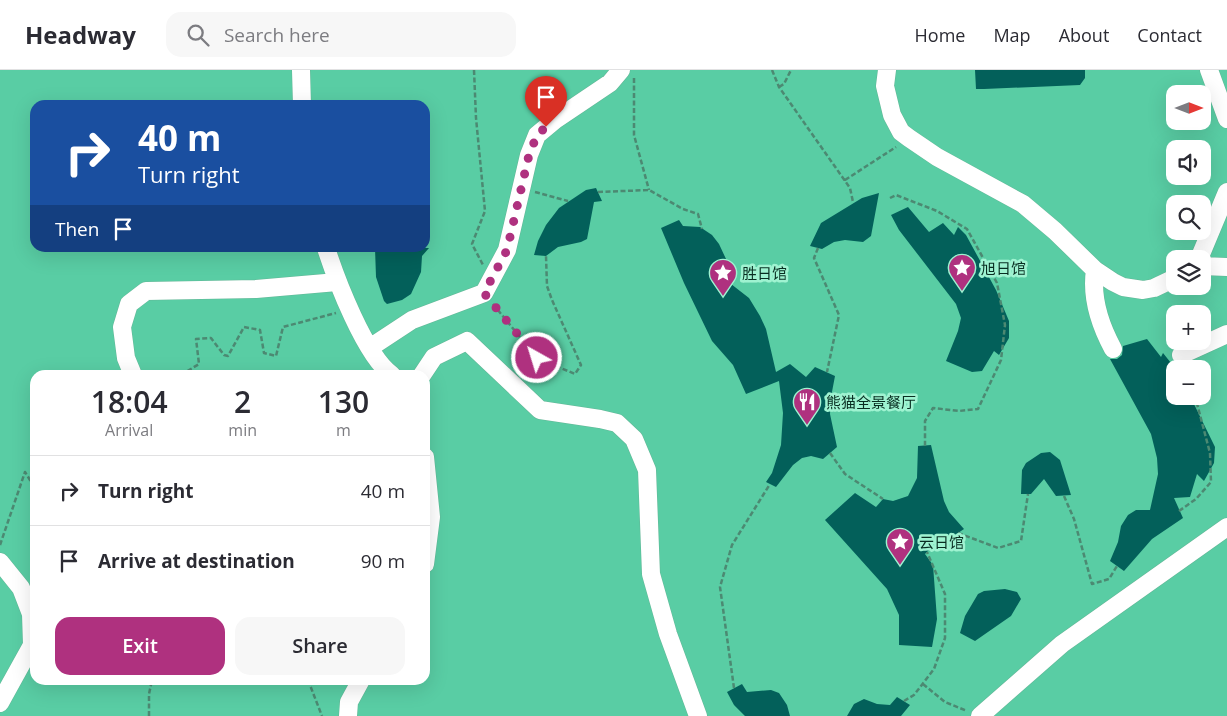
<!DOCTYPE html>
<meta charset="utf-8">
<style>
:root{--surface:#fff;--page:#f7f7f7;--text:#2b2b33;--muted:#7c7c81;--line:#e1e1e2;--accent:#af317f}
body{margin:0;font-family:"Open Sans","Noto Sans SC",sans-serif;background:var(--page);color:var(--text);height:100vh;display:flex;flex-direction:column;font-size:19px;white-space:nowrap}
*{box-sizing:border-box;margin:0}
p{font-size:16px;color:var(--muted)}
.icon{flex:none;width:28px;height:28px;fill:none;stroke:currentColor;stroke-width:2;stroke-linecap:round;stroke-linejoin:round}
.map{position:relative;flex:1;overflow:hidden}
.side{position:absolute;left:30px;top:300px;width:400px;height:315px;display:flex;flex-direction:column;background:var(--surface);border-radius:15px;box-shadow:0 5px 20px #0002}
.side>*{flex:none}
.guide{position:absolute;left:30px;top:30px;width:400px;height:152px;border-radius:15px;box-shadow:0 5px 20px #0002;background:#1a4fa0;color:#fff;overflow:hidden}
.needle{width:32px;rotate:90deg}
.fabs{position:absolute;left:1166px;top:15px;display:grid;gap:10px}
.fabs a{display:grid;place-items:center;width:45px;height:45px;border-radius:10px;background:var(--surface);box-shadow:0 5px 20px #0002;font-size:25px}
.pin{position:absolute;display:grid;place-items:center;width:42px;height:42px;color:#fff;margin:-51px -21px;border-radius:50% 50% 50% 0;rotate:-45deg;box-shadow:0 0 5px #0007}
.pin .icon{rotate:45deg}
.me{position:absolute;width:55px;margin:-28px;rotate:321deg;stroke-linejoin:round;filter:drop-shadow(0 0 4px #0008)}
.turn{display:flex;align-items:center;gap:18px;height:105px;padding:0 25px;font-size:22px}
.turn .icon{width:65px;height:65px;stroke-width:2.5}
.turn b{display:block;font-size:35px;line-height:42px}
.then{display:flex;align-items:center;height:48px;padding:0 25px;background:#0003;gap:10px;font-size:19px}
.eta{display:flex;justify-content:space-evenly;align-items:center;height:85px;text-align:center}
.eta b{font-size:30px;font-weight:600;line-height:35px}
.button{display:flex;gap:10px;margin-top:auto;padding:10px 25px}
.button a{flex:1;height:58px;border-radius:15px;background:var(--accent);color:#fff;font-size:20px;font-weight:600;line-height:58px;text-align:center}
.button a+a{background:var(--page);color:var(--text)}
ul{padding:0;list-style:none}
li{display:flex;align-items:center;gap:15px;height:70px;padding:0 25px;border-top:1px solid var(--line)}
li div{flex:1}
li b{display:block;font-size:19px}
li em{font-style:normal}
header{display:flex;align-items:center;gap:30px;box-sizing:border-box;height:70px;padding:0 25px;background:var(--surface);border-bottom:1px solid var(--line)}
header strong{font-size:24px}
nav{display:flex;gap:28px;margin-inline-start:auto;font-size:18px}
.search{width:350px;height:45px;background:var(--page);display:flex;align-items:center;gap:12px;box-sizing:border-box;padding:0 18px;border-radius:15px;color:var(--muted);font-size:19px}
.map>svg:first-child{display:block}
.green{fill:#59cda4;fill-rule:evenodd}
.building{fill:#03605a}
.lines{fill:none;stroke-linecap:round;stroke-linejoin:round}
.minor-casing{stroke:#63b797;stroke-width:19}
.path{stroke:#4c8972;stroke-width:2.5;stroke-dasharray:5 2.5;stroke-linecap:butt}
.minor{stroke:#fff;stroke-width:18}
.route{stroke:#af317f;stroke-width:9;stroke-dasharray:0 16.2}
.labels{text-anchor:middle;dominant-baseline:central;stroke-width:5;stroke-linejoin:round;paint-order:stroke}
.poi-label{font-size:15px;fill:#082d21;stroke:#9ff3d1;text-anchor:start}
</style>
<header>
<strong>Headway</strong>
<div class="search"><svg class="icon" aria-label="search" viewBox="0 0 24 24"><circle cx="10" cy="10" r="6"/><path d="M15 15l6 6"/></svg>Search here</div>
<nav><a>Home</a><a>Map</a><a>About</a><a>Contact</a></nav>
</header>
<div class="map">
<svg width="1227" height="646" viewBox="0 0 1227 646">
<rect width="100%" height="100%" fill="#92e6c4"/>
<path class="green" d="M0,0h1227v646h-1227zM1175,24h27v27h-27zM35,35h390v143h-390zM1175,79h27v27h-27zM1175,134h27v27h-27zM1175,189h27v27h-27zM1175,244h27v27h-27zM1175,299h27v27h-27zM35,305h390v305h-390z"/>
<path class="building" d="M975,0h110v8l-5,7 -96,4h-8z
M596,118l6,13 -8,1 -7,37 -6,3 -23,5 -12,9 -12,-1 4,-14 8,-16 13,-17 27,-18z
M879,123l-8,43 -8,6 -18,-2 -11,2 -12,7 -12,-3 11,-23 41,-25z
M908,137l21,25 14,-9 11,12 4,-8 8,8 30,55 13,31v17l-10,17 -5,-4 -12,20 -10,1 -26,-11 12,-30 3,-13 -5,-14 -57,-74 -8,-15z
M679,150l4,6 17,1 12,8 7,9 7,15 1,16 4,9 18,14 11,18 6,13 10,43 14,-8 16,13 9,-10 20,9 -4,21 -1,17 7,33 -14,12 -12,-3 -9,2 -9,7 -17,22 -10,-5 6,-9 9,-28 2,-32 -4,-32 -33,13 -13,-29 -21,-24 -28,-58 -23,-55z
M375,178h54l-7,8 -1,16 -10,22 -9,6 -15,4 -3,-3 -8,-24z
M1147,269l14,18 2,-4 12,15v28h15l25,51 -1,16 -10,18 -7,-7 -7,23 -16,1 9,20 -31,21 -28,32 -14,-10 8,-19 3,-16 7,-11 8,-5h14l8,-36 -1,-16 -6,-24 -41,-75h7l5,-4 1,-9z
M931,375l13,56 5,11 15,17 -15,10 -3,-5 -9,1 -11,10 3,5 -4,4 8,11 4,54 -5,28 -33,-2v-30l-12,-26 -62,-69 30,-27 21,14 7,-8 10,2 15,-5 9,-18 1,-32z
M1050,382l10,8 11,35 -15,1 -12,-17 -13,15h-10l1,-24 4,-7 15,-10z
M1005,519l12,3 4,7 -10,17 -36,25 -15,-8 5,-17 13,-22 6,-3z
M742,614l5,8 24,-2 8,3 8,12 3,11h-45l-11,-11 -7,-13z
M897,627l13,8 -9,11h-54l7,-12 10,-5 13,5 13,1z"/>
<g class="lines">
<defs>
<path id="minor" d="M301,0l1,35
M887,0l-2,16 7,29 9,17 8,6 28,19 86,47 32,27 40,39 18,12 10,5 20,3 11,-2 21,-10
M1209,0l18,49
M326,178c10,31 39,108 66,127
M1199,189l28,-67
M1202,196l25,1
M1095,200c-4,27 5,55 18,79
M371,277l41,-27 72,-27 23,-43 22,-95 8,-20 18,-15 55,-37 11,-13
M1181,285l46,-21
M133,305l-7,-17 -4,-31 7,-23 17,-13 110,-2 81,-7
M422,305l12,-18 33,-16 73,69 60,9 17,4 17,16 13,31 4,104 17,60 30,82
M425,387l6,60 -6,47
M0,492l21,26 10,26 1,31 -32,58
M348,646l1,-14 12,-22
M980,646l82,-72 165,-117"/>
</defs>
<use href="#minor" class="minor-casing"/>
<path class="path" d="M474,0l2,48 9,93 -13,33 11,21
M772,0l7,17 71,101 3,14
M634,8v57l15,55
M779,17l5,-3 7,-14
M845,110l51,-33
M535,122l33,9
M598,122l51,-2 34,19 15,5 4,15
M890,128l6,-3 41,16 30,18 30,54 8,42 -4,35 -23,49 -19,2 -26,-3 -8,13v25
M818,178l-4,10 25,57 -12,57
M493,234l44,54 38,16 6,-9 -29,-65 -5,-14 -1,-30
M181,305l18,-11 -3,-25 15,-1 13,17 4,1 16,-29 16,3 4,23 12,3 7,-29 53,-14
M830,383l15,21 38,25
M1064,426l10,23 18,65 17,-5 8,-13
M1179,441l17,-12 15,-17 -1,-29 -15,-57
M958,463l40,15 23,-7 7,-47
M0,475l25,-73 10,16
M308,610l14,36
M923,614l22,18 22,9
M734,618l-14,-101 12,-42 38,-61
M904,631l10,-6 20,-26 11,-31v-44l-18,-42
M149,646v-22l3,-14"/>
<use href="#minor" class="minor"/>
</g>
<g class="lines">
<path class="route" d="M537,288l-53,-65 23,-43 22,-95 8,-20 9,-8"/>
</g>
<defs>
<symbol id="sight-pin" viewBox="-11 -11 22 30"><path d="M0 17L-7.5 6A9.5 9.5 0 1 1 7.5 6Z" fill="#af317f" stroke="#9ff3d1"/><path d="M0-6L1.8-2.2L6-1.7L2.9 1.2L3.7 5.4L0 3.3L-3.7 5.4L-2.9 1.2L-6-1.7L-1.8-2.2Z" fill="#fff"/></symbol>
<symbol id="restaurant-pin" viewBox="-11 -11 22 30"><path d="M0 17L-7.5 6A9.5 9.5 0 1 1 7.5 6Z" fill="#af317f" stroke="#9ff3d1"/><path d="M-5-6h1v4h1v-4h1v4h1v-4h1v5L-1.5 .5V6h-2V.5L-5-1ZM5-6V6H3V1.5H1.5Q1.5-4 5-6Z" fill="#fff"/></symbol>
</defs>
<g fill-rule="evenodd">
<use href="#sight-pin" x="946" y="182" width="32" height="43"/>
<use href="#sight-pin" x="707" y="187" width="32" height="43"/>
<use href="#restaurant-pin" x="791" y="316" width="32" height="43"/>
<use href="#sight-pin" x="884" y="456" width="32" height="43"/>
</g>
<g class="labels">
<g class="poi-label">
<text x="981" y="198">旭日馆</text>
<text x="742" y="203">胜日馆</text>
<text x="826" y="332">熊猫全景餐厅</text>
<text x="919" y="472">云日馆</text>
</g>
</g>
</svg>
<div class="fabs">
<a><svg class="needle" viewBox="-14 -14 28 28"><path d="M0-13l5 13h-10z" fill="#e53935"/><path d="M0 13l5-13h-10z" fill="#7c7c81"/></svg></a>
<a><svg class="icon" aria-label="sound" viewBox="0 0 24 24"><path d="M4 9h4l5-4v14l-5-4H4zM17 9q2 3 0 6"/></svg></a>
<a><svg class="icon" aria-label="search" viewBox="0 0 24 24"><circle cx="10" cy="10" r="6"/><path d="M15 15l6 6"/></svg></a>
<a><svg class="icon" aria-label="layers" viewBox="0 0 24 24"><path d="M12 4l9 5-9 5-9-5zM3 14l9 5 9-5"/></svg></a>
<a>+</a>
<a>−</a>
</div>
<div class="pin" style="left:546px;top:57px;background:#d93025"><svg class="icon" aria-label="arrive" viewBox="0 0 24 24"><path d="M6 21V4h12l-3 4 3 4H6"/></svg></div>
<svg class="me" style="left:537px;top:288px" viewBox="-20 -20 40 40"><circle r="17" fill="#af317f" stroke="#fff" stroke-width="3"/><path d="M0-11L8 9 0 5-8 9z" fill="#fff"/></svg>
<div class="guide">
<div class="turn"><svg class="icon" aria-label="right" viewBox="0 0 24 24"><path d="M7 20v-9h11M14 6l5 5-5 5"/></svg><div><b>40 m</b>Turn right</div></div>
<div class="then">Then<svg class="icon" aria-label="arrive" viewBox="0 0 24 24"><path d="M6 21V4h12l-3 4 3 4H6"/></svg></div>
</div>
<section class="side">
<div class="eta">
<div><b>18:04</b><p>Arrival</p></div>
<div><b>2</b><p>min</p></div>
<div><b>130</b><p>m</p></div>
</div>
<ul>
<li><svg class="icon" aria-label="right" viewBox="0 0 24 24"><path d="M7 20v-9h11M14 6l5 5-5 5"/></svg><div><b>Turn right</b></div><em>40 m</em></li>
<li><svg class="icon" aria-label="arrive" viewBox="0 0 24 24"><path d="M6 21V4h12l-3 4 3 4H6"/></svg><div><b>Arrive at destination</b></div><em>90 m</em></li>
</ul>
<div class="button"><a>Exit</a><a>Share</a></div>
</section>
</div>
